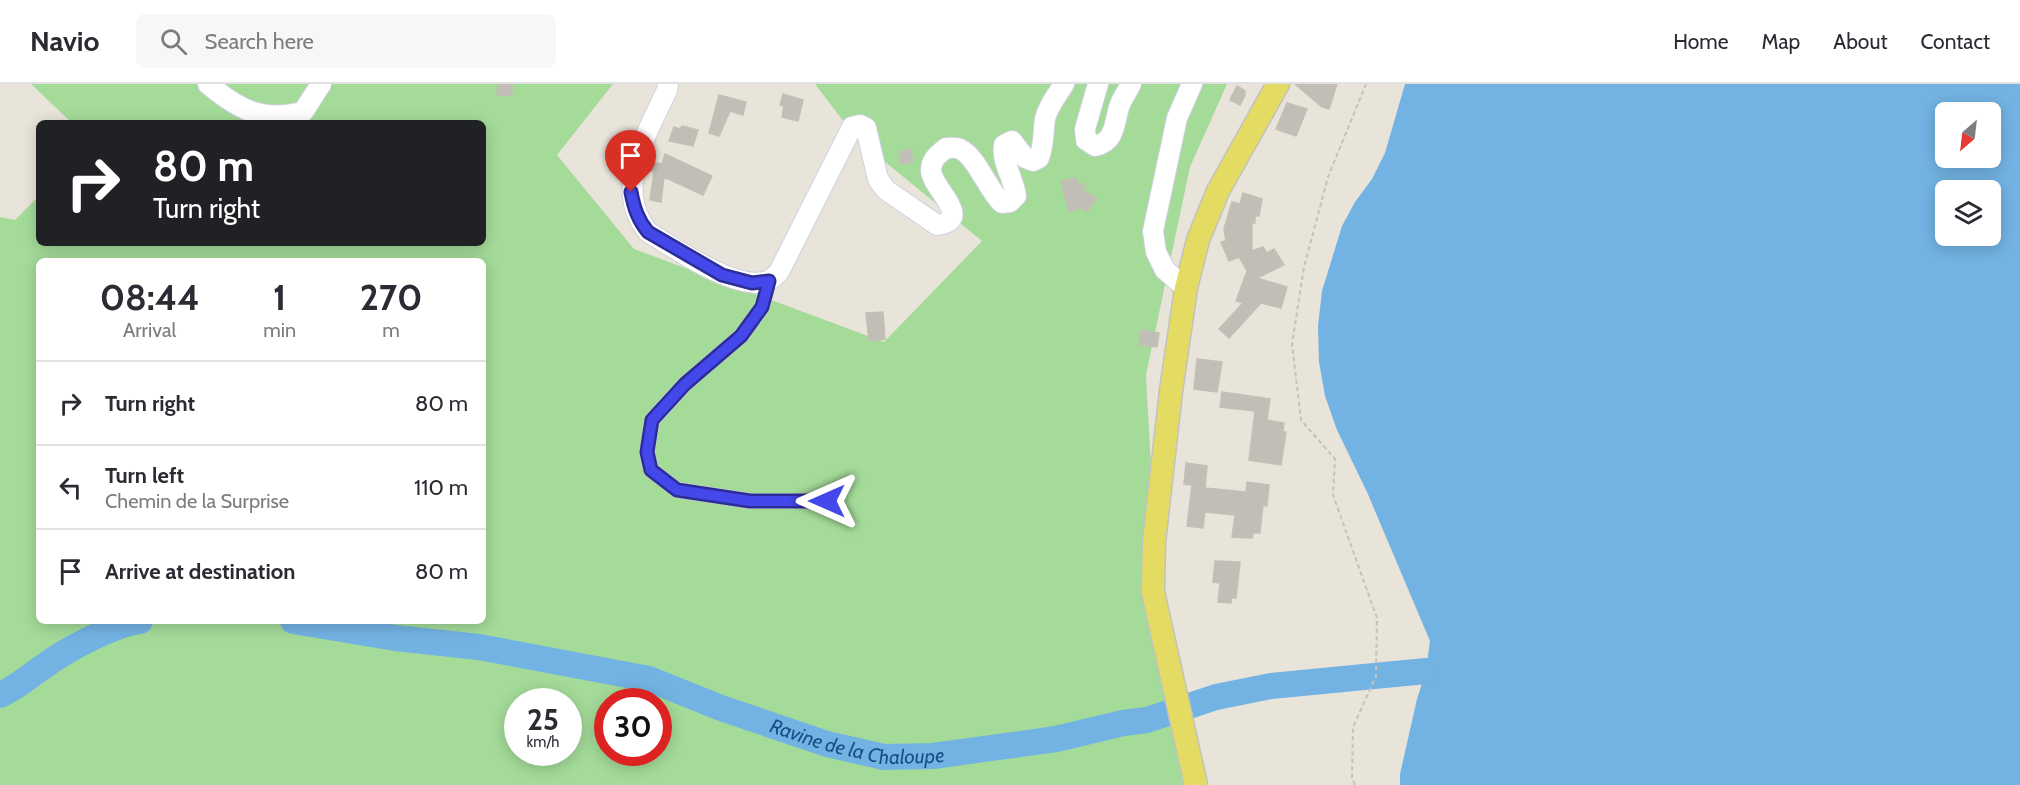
<!DOCTYPE html>
<style>
:root{--surface:#fff;--page:#f7f7f7;--text:#2b2b33;--muted:#7c7c81;--line:#e1e1e2}
body{margin:0;font-family:Cabin,sans-serif;background:var(--page);color:var(--text);height:100vh;display:flex;flex-direction:column;font-size:22px;white-space:nowrap}
*{box-sizing:border-box;margin:0}
p{font-size:20px;color:var(--muted)}
.icon{flex:none;width:33px;height:33px;fill:none;stroke:currentColor;stroke-width:2;stroke-linecap:round;stroke-linejoin:round}
.map{position:relative;flex:1;overflow:hidden}
.panel{position:absolute;left:36px;top:174px;width:450px;height:366px;display:flex;flex-direction:column;background:var(--surface);border-radius:9px;box-shadow:0 3px 15px #0003}
.panel>*{flex:none}
.hud{position:absolute;left:36px;top:36px;width:450px;height:126px;border-radius:9px;box-shadow:0 3px 15px #0003;background:#202124;color:#fff;overflow:hidden}
.needle{width:39px;rotate:208deg}
.buttons{position:absolute;left:1935px;top:18px;display:grid;gap:12px}
.buttons a{display:grid;place-items:center;width:66px;height:66px;border-radius:9px;background:var(--surface);box-shadow:0 3px 15px #0003;font-size:30px}
.speed{position:absolute;left:504px;top:604px;display:flex;gap:12px;font-size:30px;font-weight:700;text-align:center}
.speed>*{display:grid;place-content:center;width:78px;height:78px;border-radius:50%;background:var(--surface);box-shadow:0 3px 15px #0003;line-height:1}
.speed small{font-size:15px;font-weight:400}
.speed .limit{border:9px solid #d22;background:#fff;color:#111}
.pin{position:absolute;display:grid;place-items:center;width:51px;height:51px;color:#fff;margin:-62px -26px;border-radius:50% 50% 50% 0;rotate:-45deg;box-shadow:0 0 6px #0007}
.pin .icon{rotate:45deg}
.me{position:absolute;width:66px;margin:-33px;rotate:270deg;stroke-linejoin:round;filter:drop-shadow(0 0 4px #0008)}
.turn{display:flex;align-items:center;gap:21px;height:126px;padding:0 18px;font-size:27px}
.turn .icon{width:78px;height:78px;stroke-width:2.5}
.turn b{display:block;font-size:42px;line-height:51px}
.eta{display:flex;justify-content:space-evenly;align-items:center;height:102px;text-align:center}
.eta b{font-size:36px;font-weight:700;line-height:42px}
ul{padding:0;list-style:none}
li{display:flex;align-items:center;gap:18px;height:84px;padding:0 18px;border-top:2px solid var(--line)}
li div{flex:1}
li b{display:block;font-size:22px}
li em{font-style:normal}
header{display:flex;align-items:center;gap:36px;box-sizing:border-box;height:84px;padding:0 30px;background:var(--surface);border-bottom:2px solid var(--line)}
header strong{font-size:28px}
nav{display:flex;gap:33px;margin-inline-start:auto;font-size:21px}
.search{width:420px;height:54px;background:var(--page);display:flex;align-items:center;gap:15px;box-sizing:border-box;padding:0 21px;border-radius:9px;color:var(--muted);font-size:22px}
.map>svg:first-child{display:block}
.green{fill:#a4db99;fill-rule:evenodd}
.water{fill:#73b3e3;fill-rule:evenodd}
.lines{fill:none;stroke-linecap:round;stroke-linejoin:round}
.river{stroke:#73b3e3;stroke-width:26}
.building{fill:#c0beb6;stroke:#c3c0b3;stroke-width:1.5}
.minor-casing{stroke:#cecfdf;stroke-width:16}
.secondary-casing{stroke:#cecfdf;stroke-width:22}
.primary-casing{stroke:#c2c2c2;stroke-width:25}
.path{stroke:#c2c2c2;stroke-width:2;stroke-dasharray:4.5 3;stroke-linecap:butt}
.minor{stroke:#fff;stroke-width:14}
.secondary{stroke:#fff;stroke-width:20}
.primary{stroke:#e4db62;stroke-width:22}
.route-casing{stroke:#2c2e98;stroke-width:15}
.route{stroke:#4447ea;stroke-width:10}
.labels{text-anchor:middle;dominant-baseline:central;stroke-width:5;stroke-linejoin:round;paint-order:stroke}
.water-label{font-size:20px;font-style:italic;fill:#174f8a;stroke:#fff}
</style>
<header>
<strong>Navio</strong>
<div class="search"><svg class="icon" aria-label="search" viewBox="0 0 24 24"><circle cx="10" cy="10" r="6"/><path d="M15 15l6 6"/></svg>Search here</div>
<nav><a>Home</a><a>Map</a><a>About</a><a>Contact</a></nav>
</header>
<div class="map">
<svg width="2020" height="701" viewBox="0 0 2020 701">
<rect width="100%" height="100%" fill="#e8e4d9"/>
<path class="green" d="M31,0h582l-56,71 77,94 250,93 98,-101 -125,-102 -42,-55h412l-37,83 -44,208 12,220 35,190h-1193v-568l15,3 24,-24v47h444v-120h-411zM39,177h444v360h-444zM518,618h50v51h-50zM608,618h50v51h-50z"/>
<path class="water" d="M1405,0h615v701h-620v-11l17,-75 9,-28 4,-30 -63,-149 -30,-62 -12,-34 -6,-34 -1,-36 4,-35 20,-65 13,-24 17,-23 13,-26zM1946,28h44v46h-44zM1946,106h44v46h-44z"/>
<g class="lines">
<g class="river">
<path id="s1" d="M293,537l102,17 84,9 170,32 72,29 106,36 57,13 49,-1 123,-17 67,-16 24,-3 69,-23 55,-11 155,-15"/>
<path d="M0,611c16,-7 28,-18 43,-28 22,-17 70,-42 97,-46"/>
</g>
</g>
<path class="building" d="M498,0h14v11h-15z
M1295,0h42l-8,25 -7,-2z
M1237,2l8,5v4l-5,10 -10,-5z
M783,10l20,6 -5,21 -16,-4 2,-11 -4,-1z
M719,11l27,7 -3,13 -13,-4 -11,25 -10,-3z
M1287,19l20,6 -11,27 -20,-7z
M682,42l16,4 -5,16 -24,-5 5,-14 6,2z
M911,65l2,13 -12,2 -2,-12z
M665,70l47,22 -9,19 -39,-18 -3,25 -11,-2 4,-28 -7,-3 1,-5 1,-2 13,2z
M1077,94l1,7 8,-1 -4,6 14,8 -9,14 -6,-4 -12,3 -8,-30z
M1243,109l19,6 -3,17h-4v7h-3v28l11,-4 4,6 7,-4 10,16 -27,13 30,9 -6,21 -20,-5 -32,35 -10,-9 24,-26 -7,-2 11,-30 -8,-14 -10,4 -8,-19 5,-1 -2,-12 8,-27 8,2z
M883,228l2,27 -16,2 -3,-28z
M1141,246l18,3 -2,14 -18,-2z
M1197,275l25,3 -5,30 -23,-3z
M1222,308l48,7 -3,21 17,3 -1,9h3l-5,33 -32,-5 6,-49 -35,-4z
M1186,379l21,3 -2,22 41,4 1,-10 22,3 -2,21 -4,-1 -3,28h-7l-1,5 -20,-1 3,-22 -30,-3 -2,16 -16,-2 5,-41 -8,-1z
M1215,477l25,1 -4,36h-5v5l-13,-1 2,-19 -7,-1z"/>
<g class="lines">
<defs>
<path id="minor" d="M769,197l-7,26 -21,29 -56,48 -33,36 -5,32 4,18 26,20 73,11h77"/>
<path id="secondary" d="M208,0c31,26 54,38 95,28l18,-28
M668,0l-1,6c-20,44 -55,98 -19,142 26,16 89,60 120,49 4,-2 8,-6 11,-9l73,-145 8,-2 6,3 12,51 8,11 51,35c38,-5 -6,-37 -6,-55 0,-11 8,-16 15,-22 4,0 11,-1 14,1 17,8 27,40 42,54l8,-1 6,-6c-2,-17 -15,-35 -12,-51l8,-4 13,17 8,3 6,-3c5,-13 4,-26 6,-39 3,-13 12,-24 19,-35
M1098,0l-13,45 1,11 9,6c23,-5 18,-26 26,-44 3,-6 7,-12 10,-18
M1186,204l-21,-18 -9,-18 -3,-21 24,-113 15,-34"/>
<path id="primary" d="M1196,701l-43,-193 1,-50 17,-151 15,-103 12,-48 20,-49 60,-107"/>
</defs>
<use href="#minor" class="minor-casing"/>
<use href="#secondary" class="secondary-casing"/>
<use href="#primary" class="primary-casing"/>
<path class="path" d="M1355,701l-3,-7 1,-51 23,-51 1,-58 -44,-123 2,-36 -34,-39 -9,-76 12,-77 24,-90 38,-93"/>
<use href="#minor" class="minor"/>
<use href="#secondary" class="secondary"/>
<use href="#primary" class="primary"/>
</g>
<g class="lines">
<defs>
<path id="route" d="M631,108c3,16 7,28 17,40l74,43 30,8 17,-2 -7,26 -21,29 -56,48 -33,36 -5,32 4,18 26,20 73,11h77"/>
</defs>
<use href="#route" class="route-casing"/>
<use href="#route" class="route"/>
</g>
<g class="labels">
<g class="water-label">
<text stroke="none"><textPath href="#s1" startOffset="580">Ravine de la Chaloupe</textPath></text>
</g>
</g>
</svg>
<div class="buttons">
<a><svg class="needle" viewBox="-14 -14 28 28"><path d="M0-13l5 13h-10z" fill="#e53935"/><path d="M0 13l5-13h-10z" fill="#7c7c81"/></svg></a>
<a><svg class="icon" aria-label="layers" viewBox="0 0 24 24"><path d="M12 4l9 5-9 5-9-5zM3 14l9 5 9-5"/></svg></a>
</div>
<div class="speed"><div>25<small>km/h</small></div><div class="limit">30</div></div>
<div class="pin" style="left:631px;top:108px;background:#d93025"><svg class="icon" aria-label="arrive" viewBox="0 0 24 24"><path d="M6 21V4h12l-3 4 3 4H6"/></svg></div>
<svg class="me" style="left:827px;top:417px" viewBox="-20 -20 40 40"><path d="M0-17L14 15 0 8-14 15z" fill="#4447ea" stroke="#fff" stroke-width="4"/></svg>
<div class="hud">
<div class="turn"><svg class="icon" aria-label="right" viewBox="0 0 24 24"><path d="M7 20v-9h11M14 6l5 5-5 5"/></svg><div><b>80 m</b>Turn right</div></div>
</div>
<section class="panel">
<div class="eta">
<div><b>08:44</b><p>Arrival</p></div>
<div><b>1</b><p>min</p></div>
<div><b>270</b><p>m</p></div>
</div>
<ul>
<li><svg class="icon" aria-label="right" viewBox="0 0 24 24"><path d="M7 20v-9h11M14 6l5 5-5 5"/></svg><div><b>Turn right</b></div><em>80 m</em></li>
<li><svg class="icon" aria-label="left" viewBox="0 0 24 24"><path d="M17 20v-9H6M10 6l-5 5 5 5"/></svg><div><b>Turn left</b><p>Chemin de la Surprise</p></div><em>110 m</em></li>
<li><svg class="icon" aria-label="arrive" viewBox="0 0 24 24"><path d="M6 21V4h12l-3 4 3 4H6"/></svg><div><b>Arrive at destination</b></div><em>80 m</em></li>
</ul>
</section>
</div>
